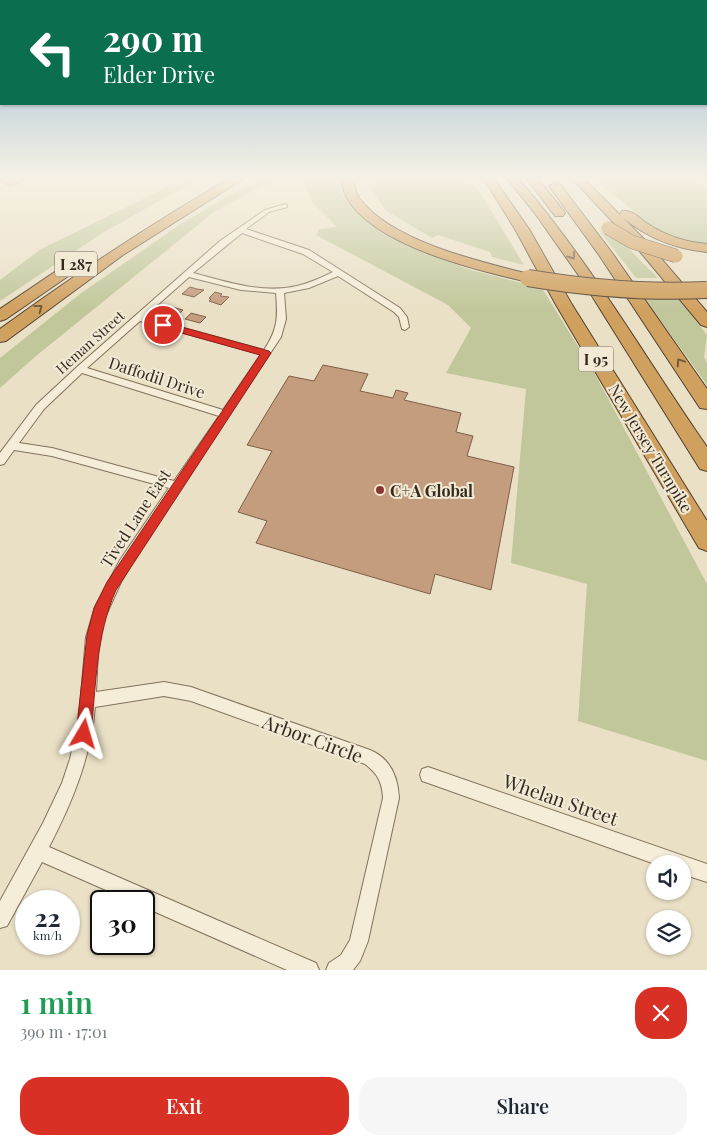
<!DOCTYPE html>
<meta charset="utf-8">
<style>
:root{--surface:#fff;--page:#f6f6f7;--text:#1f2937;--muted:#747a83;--accent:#d93025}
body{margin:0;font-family:"Playfair Display",serif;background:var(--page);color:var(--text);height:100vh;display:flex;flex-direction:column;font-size:19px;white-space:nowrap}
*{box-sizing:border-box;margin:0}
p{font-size:16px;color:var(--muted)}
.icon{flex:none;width:28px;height:28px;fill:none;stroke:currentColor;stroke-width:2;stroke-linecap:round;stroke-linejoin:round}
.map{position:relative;height:970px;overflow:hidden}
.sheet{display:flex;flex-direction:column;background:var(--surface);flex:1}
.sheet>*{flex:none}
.banner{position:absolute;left:0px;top:0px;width:708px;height:105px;box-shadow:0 1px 4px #0004;background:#0b6e4f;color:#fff;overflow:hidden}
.controls{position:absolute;left:646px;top:855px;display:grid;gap:10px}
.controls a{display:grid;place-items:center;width:45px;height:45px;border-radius:50%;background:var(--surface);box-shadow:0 1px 4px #0004;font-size:25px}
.speed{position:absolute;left:15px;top:890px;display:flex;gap:10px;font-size:25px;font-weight:700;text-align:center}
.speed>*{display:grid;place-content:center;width:65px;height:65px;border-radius:50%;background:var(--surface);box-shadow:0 1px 4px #0004;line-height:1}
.speed small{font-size:12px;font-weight:400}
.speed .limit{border:2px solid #111;border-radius:8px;background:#fff;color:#111}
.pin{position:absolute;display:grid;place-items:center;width:42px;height:42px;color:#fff;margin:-21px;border:2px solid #fff;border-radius:50%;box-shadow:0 1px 5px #0007}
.me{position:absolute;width:55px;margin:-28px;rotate:7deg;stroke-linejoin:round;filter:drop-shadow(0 0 4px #0008)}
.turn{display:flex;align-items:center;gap:18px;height:105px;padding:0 20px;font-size:22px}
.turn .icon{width:65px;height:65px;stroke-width:2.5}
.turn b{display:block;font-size:35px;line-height:42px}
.round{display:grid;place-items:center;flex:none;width:52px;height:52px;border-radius:20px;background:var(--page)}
.head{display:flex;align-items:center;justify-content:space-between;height:85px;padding:0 20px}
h1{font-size:30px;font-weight:600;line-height:38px;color:#1e9e55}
.cta{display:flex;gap:10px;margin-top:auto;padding:10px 20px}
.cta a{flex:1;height:58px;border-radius:20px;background:var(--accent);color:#fff;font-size:20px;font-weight:600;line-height:58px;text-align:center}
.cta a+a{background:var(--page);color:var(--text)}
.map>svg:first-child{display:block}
.green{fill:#c1c79b}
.building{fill:#c49d7f;stroke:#805e46}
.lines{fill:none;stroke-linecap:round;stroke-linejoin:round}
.street-casing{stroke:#83725d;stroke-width:2}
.highway-casing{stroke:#514131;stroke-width:2}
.street{fill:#f5edd8;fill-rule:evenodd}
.highway{fill:#d0a05f;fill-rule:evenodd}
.highway-bridge-far1-casing{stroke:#514131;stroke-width:14;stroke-linecap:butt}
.highway-bridge-casing{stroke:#514131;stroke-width:18;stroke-linecap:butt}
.highway-bridge-far1{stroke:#d0a05f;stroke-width:13}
.highway-bridge{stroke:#d0a05f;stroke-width:16}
.oneway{stroke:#735939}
.route{fill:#d93025;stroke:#8d1f18}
.poi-dot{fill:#8c3433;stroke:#f2ead5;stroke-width:2}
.labels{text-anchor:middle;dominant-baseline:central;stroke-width:4;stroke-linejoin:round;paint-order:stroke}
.far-street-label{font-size:14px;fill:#352a20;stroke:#f2ead5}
.shield{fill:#f2ead5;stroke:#6e6456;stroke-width:1}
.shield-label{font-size:15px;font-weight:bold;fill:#352a20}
.street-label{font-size:16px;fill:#352a20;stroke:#f2ead5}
.poi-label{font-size:16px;font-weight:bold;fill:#352a20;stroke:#f2ead5;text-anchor:start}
.near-street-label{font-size:19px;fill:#352a20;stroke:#f2ead5}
</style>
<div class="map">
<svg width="707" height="970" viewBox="0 0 707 970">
<rect width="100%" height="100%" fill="#eae0c6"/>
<path class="green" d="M190,176h14l-100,56 -104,69v-21l41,-31z
M262,176h79l-1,16 27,30 57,31 47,17 71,18 53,86 112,210v177l-129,-40 9,-137 -76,-21 15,-174 -80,-16 25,-45 -23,-23 -132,-70 3,-6 18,-2 -24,-24 -9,-19 -24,-2 -24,7 -42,23 -178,144 -36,32v-30l80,-64 99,-69z
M373,176h93l14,16 44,73 -32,-8 -2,-5 -52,-17 -6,3 -47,-28 -16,-25z
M590,176h102l15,12v57c-41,-5 -51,-14 -81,-40 -11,-11 -24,-19 -36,-29z
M599,230l25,14 34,34h-22z
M644,297l33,1 30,37 -3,22 3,6v22z"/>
<path class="building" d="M0,176h40l-30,10 -10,-5z
M190,287l7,2 7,1 -10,7 -12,-3z
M215,292l7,2 -2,2 9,1 -8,8 -12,-4 2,-2 -2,-1z
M168,306l15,4 -7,7 -14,-4z
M191,313l15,4 -6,6 -15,-4z
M323,365l45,9 -8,17 33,7 3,-8 12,3 -4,7 57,13 -5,19 17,4 -6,20 47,11 -23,123 -56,-16 -5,20 -174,-51 11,-22 -29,-9 34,-61 -25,-6 42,-69 25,5z"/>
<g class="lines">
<defs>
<path id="street" d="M285,204l2,1v2l-18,5 -23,17 63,21 91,58 7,9 2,10 -4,3 -3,-1 -3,-12 -5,-5 -56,-36 -29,12 -25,5 2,26 -5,18 -135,203 -25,42 -18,40 -5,31 -2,39 68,-10 27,5 179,63c20,8 28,27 29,48l-31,143 -8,20 -7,9h-27l3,-7 12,-8 9,-15 33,-142c-1,-16 -5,-24 -18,-34l-174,-63 -27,-5 -69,11c-4,50 -23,96 -46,140l267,116 3,7h-32l-143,-63v-6h-13l-89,-39 -35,64 -7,2v-27l43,-78 19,-40 8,-24 9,-41 7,-81 9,-30 25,-47 49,-72 -117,-32 -38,-6 -10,14 -4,1v-12l36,-48 41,-38 143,-126 45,-31zM242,233l61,21 30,18c-12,6 -24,11 -36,14 -35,8 -70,-4 -104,-13zM189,277l52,13 35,3c2,24 2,36 -12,57l-120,-33zM140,321l121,33 -38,56 -136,-42zM82,373l137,43 -45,65 -122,-33 -33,-5 25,-34z
M428,767l279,97v18l-25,-8v-10h-27l-227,-81 -6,-2 -2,-6 2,-6z"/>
<path id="highway" d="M234,176h14l-125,79 -117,86 -6,1v-13c76,-55 153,-107 234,-153z
M342,176h10c2,6 3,16 7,22 33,44 122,64 174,77l2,3 -2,3 -5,1c-52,-12 -153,-36 -181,-84 -4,-6 -5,-16 -5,-22z
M482,176h10l37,53 42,74 136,218v30l-8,-3 -144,-245 -40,-74z
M505,176h11c73,84 128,180 191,271v24l-7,-2 -118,-189 -48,-68z
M525,176h11l27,34 2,3 -2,3h-8z
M570,176h11l40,40 -1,-2 2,-3c10,-2 18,8 26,13 18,12 38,18 59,20v8c-32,-3 -59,-14 -84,-34l24,24 60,70v15l-6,-2 -64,-77z
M555,182l4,1 51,67 97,139v20l-7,-1 -101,-153 -50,-69z
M88,252l7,4 -2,3 -87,60 -6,2v-12l83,-56z"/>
</defs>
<use href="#street" class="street-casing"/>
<use href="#highway" class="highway-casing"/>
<use href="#street" class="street"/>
<use href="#highway" class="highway"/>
<defs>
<path id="highway-bridge-far1" d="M608,228l24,14 44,14"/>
<path id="highway-bridge" d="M528,278c60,10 119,15 179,12"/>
</defs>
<use href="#highway-bridge-far1" class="highway-bridge-far1-casing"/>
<use href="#highway-bridge" class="highway-bridge-casing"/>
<use href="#highway-bridge-far1" class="highway-bridge-far1"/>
<use href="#highway-bridge" class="highway-bridge"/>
</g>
<defs><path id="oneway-chevron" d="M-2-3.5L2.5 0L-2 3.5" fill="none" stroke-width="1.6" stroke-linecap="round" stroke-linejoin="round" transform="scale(1.25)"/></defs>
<g class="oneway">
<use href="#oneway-chevron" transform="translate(572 256) rotate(55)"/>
<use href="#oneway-chevron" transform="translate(39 308) rotate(-37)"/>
<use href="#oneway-chevron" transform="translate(680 362) rotate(-124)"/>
</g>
<linearGradient id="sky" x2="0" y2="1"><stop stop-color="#8eb8d4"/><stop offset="0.57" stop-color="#f6f1e5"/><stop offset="1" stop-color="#f6f1e5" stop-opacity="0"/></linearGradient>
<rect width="707" height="311" fill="url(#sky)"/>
<path class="route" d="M163,322l106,29 2,2 -155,237c-20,45 -20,95 -25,144l-2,5 -5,2 -6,-2 -2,-5 11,-99 7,-27 13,-26 153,-227 -100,-28 -2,-2z"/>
<circle class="poi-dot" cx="380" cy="490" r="5"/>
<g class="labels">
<g class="far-street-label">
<text transform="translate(90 342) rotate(-42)">Heman Street</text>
</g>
<g class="shield">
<rect x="55" y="251.5" width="42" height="25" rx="4"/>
<rect x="578.5" y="346.5" width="35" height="25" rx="4"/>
</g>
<g class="shield-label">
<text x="76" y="264">I 287</text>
<text x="596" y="359">I 95</text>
</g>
<g class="street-label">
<text transform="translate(157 377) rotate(18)">Daffodil Drive</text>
<text transform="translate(651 448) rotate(59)">New Jersey Turnpike</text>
<text transform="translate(135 518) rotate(-57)">Tived Lane East</text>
</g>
<g class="poi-label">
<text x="390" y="490">C+A Global</text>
</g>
<g class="near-street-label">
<text transform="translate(313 738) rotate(20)">Arbor Circle</text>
<text transform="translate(561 799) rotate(19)">Whelan Street</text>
</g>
</g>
</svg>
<div class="controls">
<a><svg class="icon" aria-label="sound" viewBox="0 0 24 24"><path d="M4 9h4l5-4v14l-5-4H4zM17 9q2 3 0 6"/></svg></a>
<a><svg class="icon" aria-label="layers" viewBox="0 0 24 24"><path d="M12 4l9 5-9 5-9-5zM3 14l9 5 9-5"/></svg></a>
</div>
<div class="speed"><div>22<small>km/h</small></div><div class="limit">30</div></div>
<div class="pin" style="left:163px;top:325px;background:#d93025"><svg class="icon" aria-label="arrive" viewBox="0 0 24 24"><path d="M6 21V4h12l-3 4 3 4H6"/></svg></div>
<svg class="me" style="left:84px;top:734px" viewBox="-20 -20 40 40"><path d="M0-17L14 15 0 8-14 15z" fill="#d93025" stroke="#fff" stroke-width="4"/></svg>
<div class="banner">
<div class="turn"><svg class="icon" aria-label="left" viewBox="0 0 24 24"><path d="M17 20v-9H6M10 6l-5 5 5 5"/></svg><div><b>290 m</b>Elder Drive</div></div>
</div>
</div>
<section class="sheet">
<div class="head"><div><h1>1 min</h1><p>390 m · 17:01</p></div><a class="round" style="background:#d93025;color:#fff"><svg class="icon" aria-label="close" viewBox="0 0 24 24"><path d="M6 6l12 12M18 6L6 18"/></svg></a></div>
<div class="cta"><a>Exit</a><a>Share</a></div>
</section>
